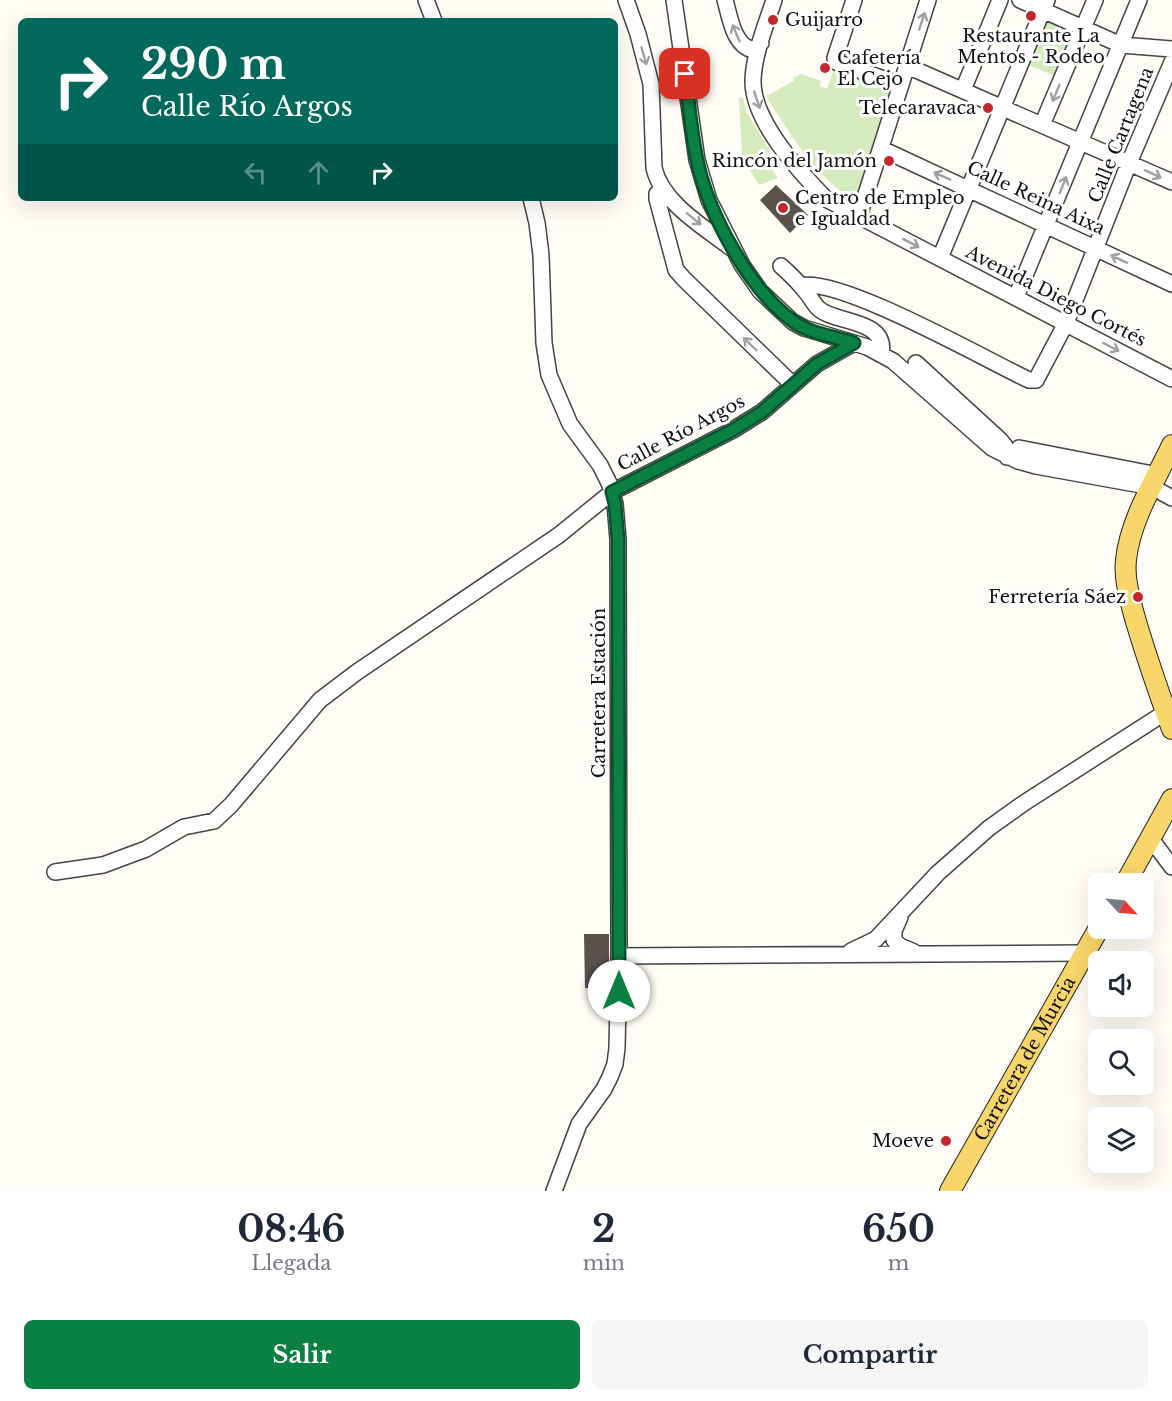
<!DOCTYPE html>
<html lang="es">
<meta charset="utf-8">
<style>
:root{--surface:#fff;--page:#f6f6f7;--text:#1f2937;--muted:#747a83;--accent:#0b8043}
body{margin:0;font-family:"Libre Baskerville",serif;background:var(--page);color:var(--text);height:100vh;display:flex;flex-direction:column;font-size:22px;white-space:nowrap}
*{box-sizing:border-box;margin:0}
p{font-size:20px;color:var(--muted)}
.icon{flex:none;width:33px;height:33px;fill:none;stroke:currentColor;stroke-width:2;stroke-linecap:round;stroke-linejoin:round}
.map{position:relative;height:1191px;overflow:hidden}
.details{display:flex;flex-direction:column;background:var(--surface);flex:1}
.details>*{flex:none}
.guide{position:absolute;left:18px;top:18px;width:600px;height:183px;border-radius:9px;box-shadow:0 6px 24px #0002;background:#00695c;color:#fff;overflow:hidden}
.needle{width:39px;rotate:116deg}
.buttons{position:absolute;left:1088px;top:873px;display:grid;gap:12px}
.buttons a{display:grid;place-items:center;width:66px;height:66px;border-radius:9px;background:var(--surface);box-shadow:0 6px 24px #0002;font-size:30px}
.pin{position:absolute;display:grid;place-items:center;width:51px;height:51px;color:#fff;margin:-26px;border-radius:12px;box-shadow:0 3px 9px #0006}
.me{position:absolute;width:66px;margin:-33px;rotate:0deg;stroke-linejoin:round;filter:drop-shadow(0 0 4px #0008)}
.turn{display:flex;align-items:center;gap:21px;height:126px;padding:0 24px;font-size:27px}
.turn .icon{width:78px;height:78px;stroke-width:2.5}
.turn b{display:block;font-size:42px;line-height:51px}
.lanes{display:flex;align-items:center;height:57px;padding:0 24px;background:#0003;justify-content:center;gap:30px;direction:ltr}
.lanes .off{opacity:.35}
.eta{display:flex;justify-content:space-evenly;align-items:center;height:102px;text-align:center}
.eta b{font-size:36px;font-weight:700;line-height:42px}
.button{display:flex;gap:12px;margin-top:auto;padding:12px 24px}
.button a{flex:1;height:69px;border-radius:9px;background:var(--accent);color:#fff;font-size:24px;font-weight:700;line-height:69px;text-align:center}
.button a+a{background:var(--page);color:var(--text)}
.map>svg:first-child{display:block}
.green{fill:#d5ebbd}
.building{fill:#5a524d}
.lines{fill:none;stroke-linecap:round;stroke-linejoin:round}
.minor-casing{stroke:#444;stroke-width:18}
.major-casing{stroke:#222;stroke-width:22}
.minor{stroke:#fff;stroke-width:15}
.major{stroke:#f9d66b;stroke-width:20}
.oneway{stroke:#a0a0a0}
.route-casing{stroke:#07532c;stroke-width:15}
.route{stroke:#0b8043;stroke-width:10}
.poi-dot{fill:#c4262e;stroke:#fff;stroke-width:2}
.labels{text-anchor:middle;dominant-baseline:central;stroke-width:6;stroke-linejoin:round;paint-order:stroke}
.poi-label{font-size:18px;fill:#111;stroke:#fff;text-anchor:end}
.street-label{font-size:18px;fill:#111;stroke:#fff}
</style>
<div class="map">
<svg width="1172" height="1191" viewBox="0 0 1172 1191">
<rect width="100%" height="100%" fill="#fffdf5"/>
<path class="green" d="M1047,18l28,12 -20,46 -27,-11z
M834,69l60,19 -36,115c-43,-25 -66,-67 -92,-107l28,-15 -1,-3 8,-4 20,7 -1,5 7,3z
M743,97l3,14 24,40 -7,5 15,22 -19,7 -17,-28 -3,-59z"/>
<path class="building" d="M776,185l32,30 -18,18 -30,-33z
M584,934h25v55l-24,-1z"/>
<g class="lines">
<defs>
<path id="minor" d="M426,0l8,21
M626,0l12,34 13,50 3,84c8,35 50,59 77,80
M674,0l23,160 12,40 33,65 18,26 33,31 11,6 63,19 26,14 99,87 26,13 18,5 116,21 20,11
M725,0c5,17 8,45 28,50l8,-7
M774,0c-8,25 -20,53 -21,80 -1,41 46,91 73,119l346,180
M854,0l-19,58 1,4 65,23
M1020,0l101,45 51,4
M907,66l265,116
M963,90l37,-90
M1042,125l53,-125
M882,149l290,135
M664,192l-7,2v5l19,71 8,9 108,105
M531,198l6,25 4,32 3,88 5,32 21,49 30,41 10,20 5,19 3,35 1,417 -2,92 -2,16 -5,13 -6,12 -25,35 -25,67
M859,216l69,-216
M940,258l107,-258
M781,266c9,8 18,17 26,27 4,5 7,11 11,15 16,16 70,10 63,46
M801,286c38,-10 187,75 228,94h7l30,-57 63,-160 43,-101
M1016,297l123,-297
M916,363l84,77 5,6 2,11
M1019,448l139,27
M1151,839l21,28
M55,872l48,-7 43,-16 38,-22 30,-6 17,-16 89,-105 37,-28 202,-137 53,-43 121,-62 29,-18 55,-48 37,-21
M900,917l-6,14v9l6,6 14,6
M851,951l25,-12 62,-66 51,-45 35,-25 142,-91
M619,956l467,-3"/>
<g id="major">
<path d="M1172,445c-17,36 -42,75 -46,115 -2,17 3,35 7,51 11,40 25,79 39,118"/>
<path d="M1125,884l47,-85"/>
<path id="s1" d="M950,1191l149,-263"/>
</g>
</defs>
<use href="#minor" class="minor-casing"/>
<use href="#major" class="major-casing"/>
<use href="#minor" class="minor"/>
<use href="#major" class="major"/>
</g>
<defs><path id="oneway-shaft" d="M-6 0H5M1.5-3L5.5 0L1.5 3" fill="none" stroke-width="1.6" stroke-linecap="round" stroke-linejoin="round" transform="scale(1.5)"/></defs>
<g class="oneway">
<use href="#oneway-shaft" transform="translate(922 21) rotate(-72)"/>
<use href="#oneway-shaft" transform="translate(736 33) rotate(-113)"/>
<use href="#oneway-shaft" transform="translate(644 56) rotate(74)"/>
<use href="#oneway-shaft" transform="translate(1056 93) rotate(113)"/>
<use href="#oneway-shaft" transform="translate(757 100) rotate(71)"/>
<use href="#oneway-shaft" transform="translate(1153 174) rotate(25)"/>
<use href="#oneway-shaft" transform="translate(942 176) rotate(-156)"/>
<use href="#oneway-shaft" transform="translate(1063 185) rotate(-68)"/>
<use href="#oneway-shaft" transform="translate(694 219) rotate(39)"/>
<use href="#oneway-shaft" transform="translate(911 243) rotate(27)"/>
<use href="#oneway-shaft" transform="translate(1119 259) rotate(-155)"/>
<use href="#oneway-shaft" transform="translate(750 344) rotate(-136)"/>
<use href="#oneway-shaft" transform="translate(1111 347) rotate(28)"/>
</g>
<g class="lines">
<defs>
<path id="route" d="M619,991l-1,-452 -3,-35 -3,-12 121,-62 29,-18 55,-48 37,-21c-20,-7 -43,-9 -60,-21 -45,-32 -86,-109 -97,-162 -6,-28 -8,-57 -12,-86"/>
</defs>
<use href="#route" class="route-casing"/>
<use href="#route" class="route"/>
</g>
<g class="poi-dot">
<circle cx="1031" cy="16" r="6"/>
<circle cx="773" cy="20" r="6"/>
<circle cx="825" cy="68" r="6"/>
<circle cx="988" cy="108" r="6"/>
<circle cx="889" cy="161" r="6"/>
<circle cx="783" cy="208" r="6"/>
<circle cx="1138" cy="597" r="6"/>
<circle cx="946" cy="1141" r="6"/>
</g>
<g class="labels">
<g class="poi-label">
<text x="785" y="20" text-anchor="start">Guijarro</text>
<text x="1031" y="36" text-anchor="middle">Restaurante La<tspan x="1031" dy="21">Mentos - Rodeo</tspan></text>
<text x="837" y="58" text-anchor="start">Cafetería<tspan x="837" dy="21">El Cejo</tspan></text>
<text x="976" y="108">Telecaravaca</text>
<text x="877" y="161">Rincón del Jamón</text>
<text x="795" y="198" text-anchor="start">Centro de Empleo<tspan x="795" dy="21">e Igualdad</tspan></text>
<text x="1126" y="597">Ferretería Sáez</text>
<text x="934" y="1141">Moeve</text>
</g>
<g class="street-label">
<text transform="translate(1121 135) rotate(-68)">Calle Cartagena</text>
<text transform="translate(1036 198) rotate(25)">Calle Reina Aixa</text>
<text transform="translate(1056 296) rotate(27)">Avenida Diego Cortés</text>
<text transform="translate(681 433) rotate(-28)">Calle Río Argos</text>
<text transform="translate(599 693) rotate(-90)">Carretera Estación</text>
<text stroke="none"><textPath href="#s1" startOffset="152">Carretera de Murcia</textPath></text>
</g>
</g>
</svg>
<div class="buttons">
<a><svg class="needle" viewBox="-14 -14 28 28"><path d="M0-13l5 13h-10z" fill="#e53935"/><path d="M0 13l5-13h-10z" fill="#747a83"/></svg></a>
<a><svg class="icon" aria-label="sound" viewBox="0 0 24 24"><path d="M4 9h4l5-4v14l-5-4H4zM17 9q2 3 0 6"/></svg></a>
<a><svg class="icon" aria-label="search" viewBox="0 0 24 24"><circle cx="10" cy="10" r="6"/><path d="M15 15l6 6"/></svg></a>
<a><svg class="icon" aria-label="layers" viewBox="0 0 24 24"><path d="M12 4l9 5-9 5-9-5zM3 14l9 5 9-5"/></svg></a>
</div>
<div class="pin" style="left:685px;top:74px;background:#d93025"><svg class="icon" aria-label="arrive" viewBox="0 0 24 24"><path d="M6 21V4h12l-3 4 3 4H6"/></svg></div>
<svg class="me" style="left:619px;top:991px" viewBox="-20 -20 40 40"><circle r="19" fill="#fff"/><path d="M0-13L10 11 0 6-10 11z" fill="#0b8043"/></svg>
<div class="guide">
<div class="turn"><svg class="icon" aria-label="right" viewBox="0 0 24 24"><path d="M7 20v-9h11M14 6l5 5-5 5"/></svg><div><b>290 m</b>Calle Río Argos</div></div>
<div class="lanes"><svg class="icon off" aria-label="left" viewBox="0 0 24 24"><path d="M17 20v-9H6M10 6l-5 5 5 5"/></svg><svg class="icon off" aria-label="ahead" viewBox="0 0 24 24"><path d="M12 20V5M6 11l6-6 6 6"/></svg><svg class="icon" aria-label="right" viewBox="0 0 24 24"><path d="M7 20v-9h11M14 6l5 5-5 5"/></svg></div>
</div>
</div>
<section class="details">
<div class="eta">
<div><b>08:46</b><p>Llegada</p></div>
<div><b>2</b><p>min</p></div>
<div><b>650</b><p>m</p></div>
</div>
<div class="button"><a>Salir</a><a>Compartir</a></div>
</section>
